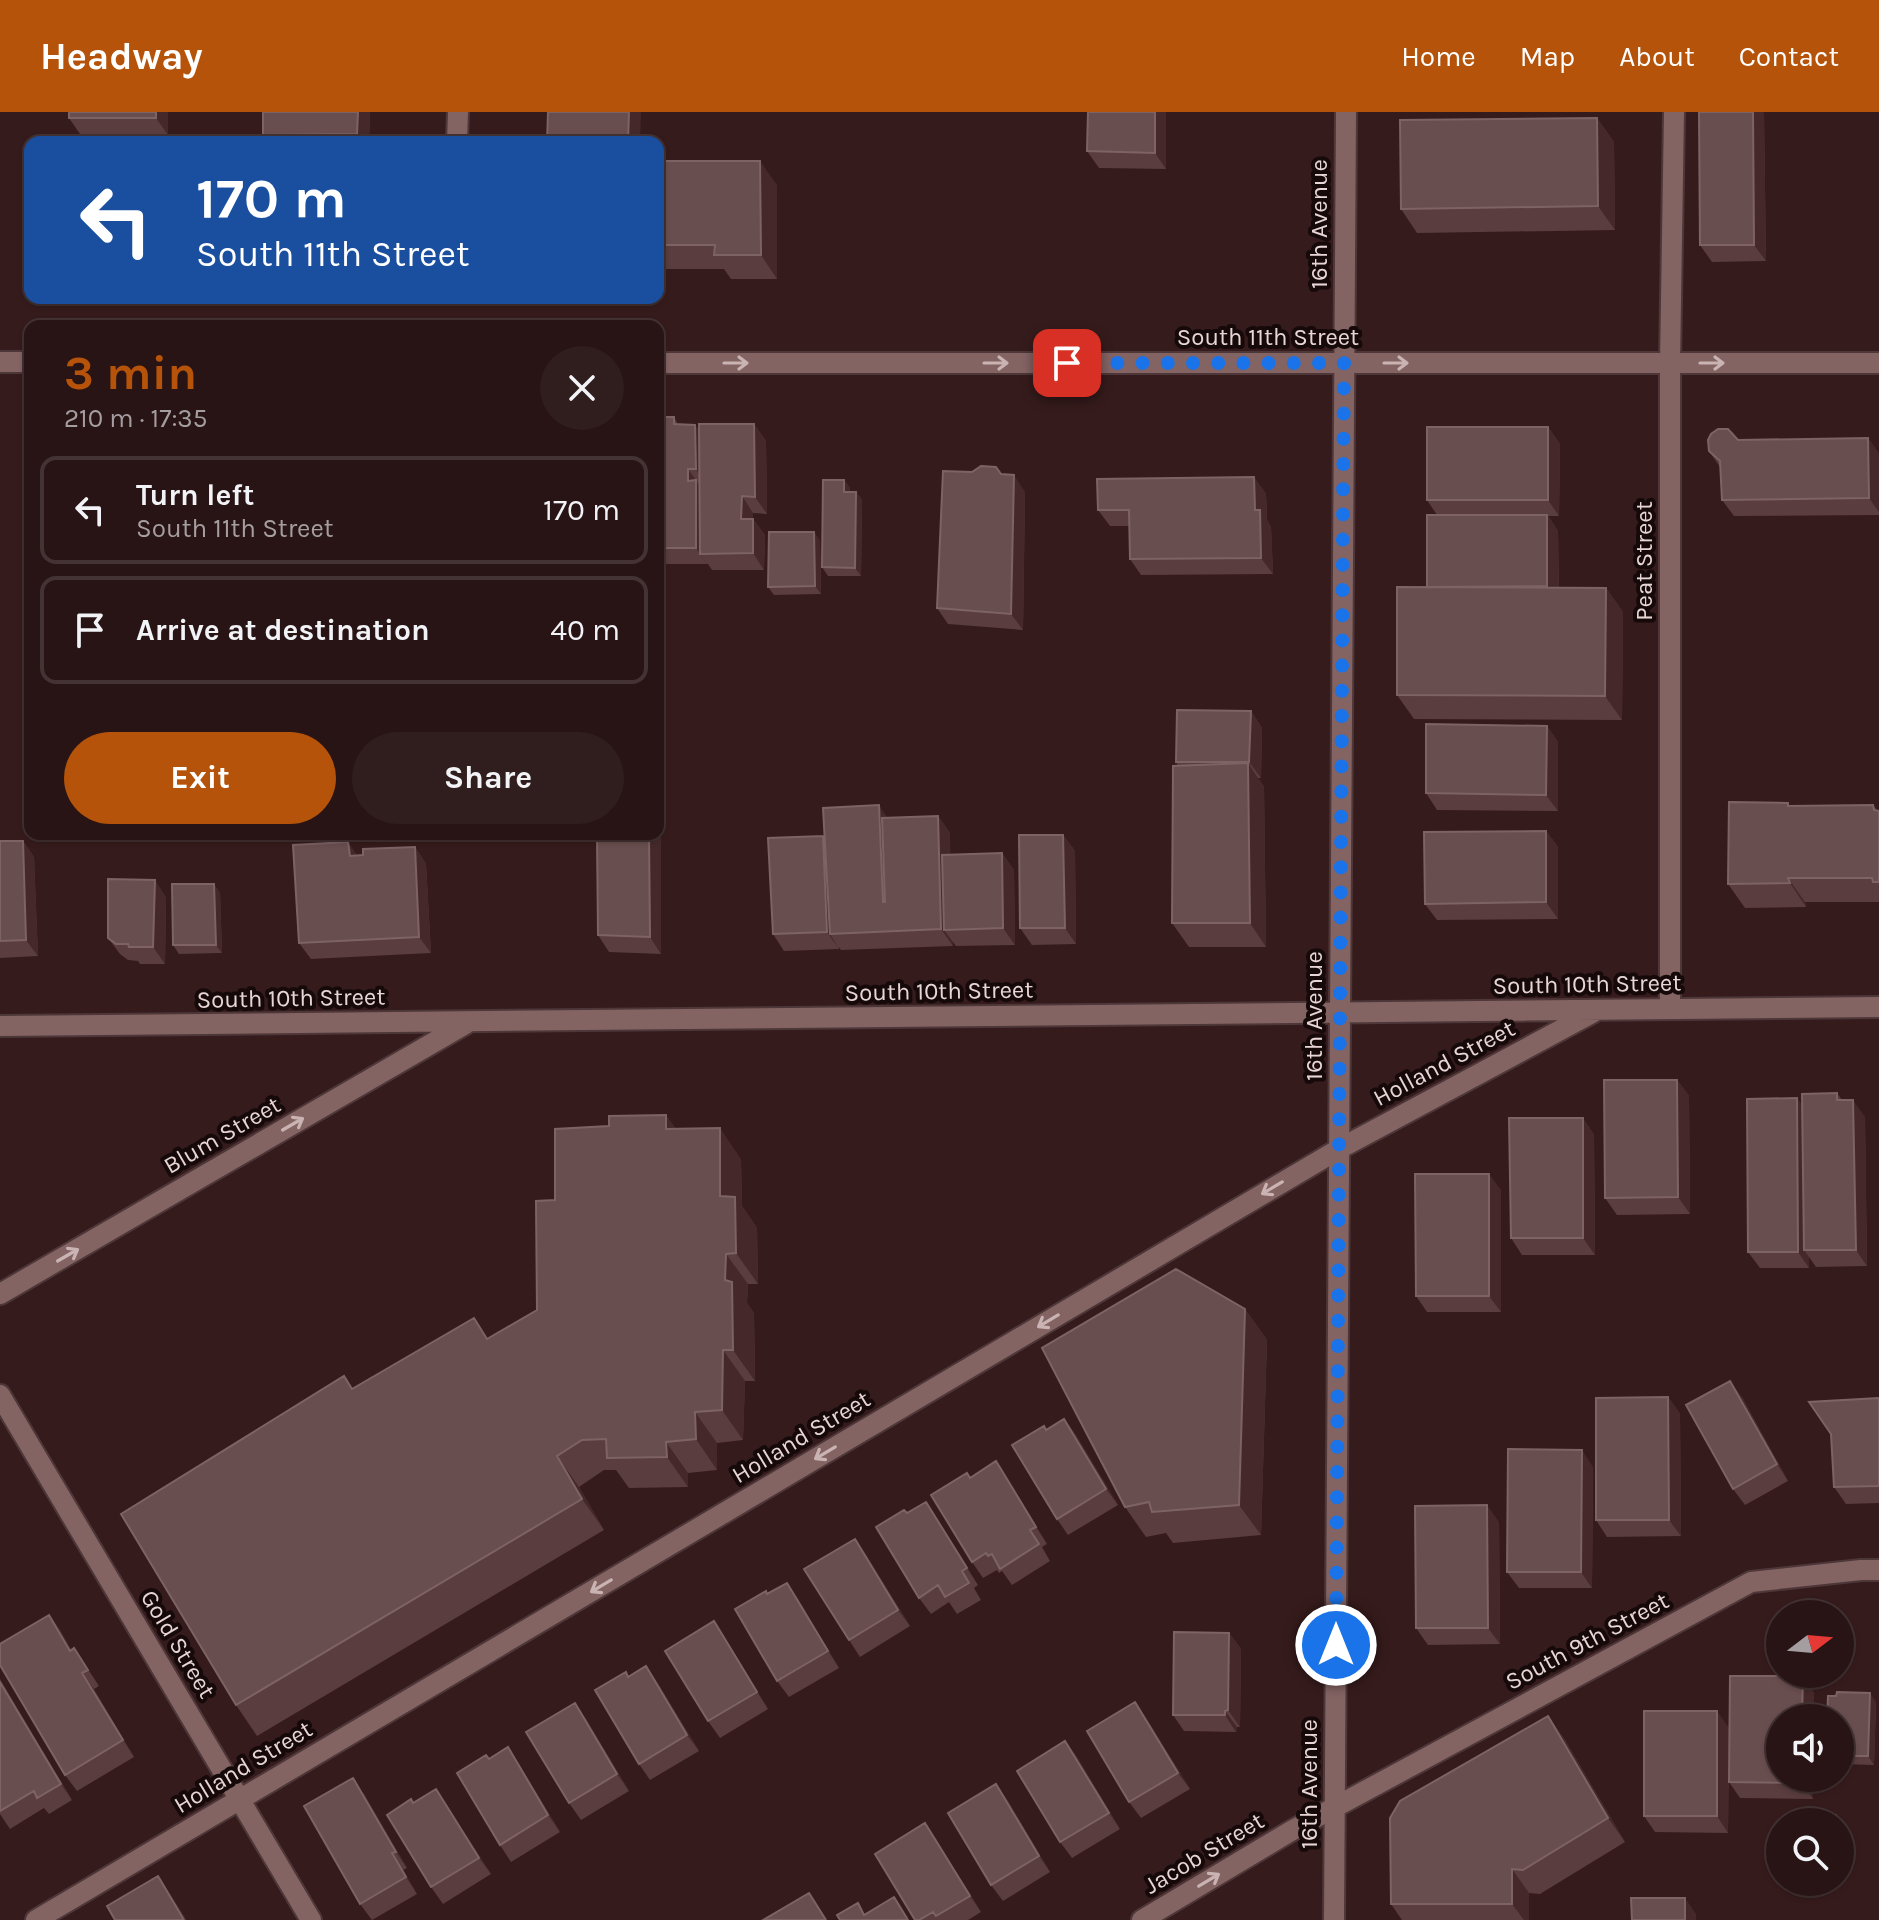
<!DOCTYPE html>
<meta charset="utf-8">
<style>
:root{--surface:#281415;--page:#301d1e;--text:#f1f3f6;--muted:#a59ea0;--line:#443334;--accent:#b45309}
body{margin:0;font-family:Karla,sans-serif;background:var(--page);color:var(--text);height:100vh;display:flex;flex-direction:column;font-size:30px;white-space:nowrap}
*{box-sizing:border-box;margin:0}
p{font-size:26px;color:var(--muted)}
.icon{flex:none;width:44px;height:44px;fill:none;stroke:currentColor;stroke-width:2;stroke-linecap:round;stroke-linejoin:round}
.map{position:relative;flex:1;overflow:hidden}
.side{position:absolute;left:24px;top:208px;width:640px;height:520px;display:flex;flex-direction:column;background:var(--surface);border-radius:16px;box-shadow:0 2px 6px #0004,0 0 0 2px var(--line)}
.side>*{flex:none}
.top-card{position:absolute;left:24px;top:24px;width:640px;height:168px;border-radius:16px;box-shadow:0 2px 6px #0004,0 0 0 2px var(--line);background:#1a4fa0;color:#fff;overflow:hidden}
.needle{width:52px;rotate:74deg}
.controls{position:absolute;left:1766px;top:1488px;display:grid;gap:16px}
.controls a{display:grid;place-items:center;width:88px;height:88px;border-radius:50%;background:var(--surface);box-shadow:0 2px 6px #0004,0 0 0 2px var(--line);font-size:40px}
.pin{position:absolute;display:grid;place-items:center;width:68px;height:68px;color:#fff;margin:-34px;border-radius:16px;box-shadow:0 4px 12px #0006}
.me{position:absolute;width:88px;margin:-44px;rotate:0deg;stroke-linejoin:round;filter:drop-shadow(0 0 6px #0008)}
.turn{display:flex;align-items:center;gap:28px;height:168px;padding:0 40px;font-size:36px}
.turn .icon{width:104px;height:104px;stroke-width:2.5}
.turn b{display:block;font-size:56px;line-height:68px}
.round{display:grid;place-items:center;flex:none;width:84px;height:84px;border-radius:42px;background:var(--page)}
.head{display:flex;align-items:center;justify-content:space-between;height:136px;padding:0 40px}
h1{font-size:48px;font-weight:700;line-height:60px;color:var(--accent)}
.cta{display:flex;gap:16px;margin-top:auto;padding:16px 40px}
.cta a{flex:1;height:92px;border-radius:48px;background:var(--accent);color:#fff;font-size:32px;font-weight:700;line-height:92px;text-align:center}
.cta a+a{background:var(--page);color:var(--text)}
ul{padding:0;list-style:none}
li{display:flex;align-items:center;gap:24px;height:108px;margin:0 16px 12px;padding:0 24px;border:4px solid var(--line);border-radius:16px}
li div{flex:1}
li b{display:block;font-size:30px}
li em{font-style:normal}
header{display:flex;align-items:center;gap:48px;box-sizing:border-box;height:112px;padding:0 40px;background:var(--accent);color:#fff}
header strong{font-size:38px}
nav{display:flex;gap:44px;margin-inline-start:auto;font-size:28px}
.map>svg:first-child{display:block}
.lines{fill:none;stroke-linecap:round;stroke-linejoin:round}
.service-casing{stroke:#4d3738;stroke-width:24}
.minor-casing{stroke:#4d3738;stroke-width:24}
.tertiary-casing{stroke:#4d3738;stroke-width:24}
.service{stroke:#846363;stroke-width:20}
.minor{stroke:#846363;stroke-width:20}
.tertiary{stroke:#846363;stroke-width:20}
.wall{fill:#5a3d3e}
.shaded-wall{fill:#45292a}
.building{fill:#694e4f;stroke:#7d6364;stroke-width:2}
.oneway{stroke:#cab3b3}
.route{stroke:#1a73e8;stroke-width:14;stroke-dasharray:0 25.2}
.labels{text-anchor:middle;dominant-baseline:central;stroke-width:8;stroke-linejoin:round;paint-order:stroke}
.street-label{font-size:24px;fill:#e8d5d5;stroke:#150909}
</style>
<header>
<strong>Headway</strong>
<nav><a>Home</a><a>Map</a><a>About</a><a>Contact</a></nav>
</header>
<div class="map">
<svg width="1879" height="1808" viewBox="0 0 1879 1808">
<rect width="100%" height="100%" fill="#361b1c"/>
<g class="lines">
<defs>
<path id="service" d="M457,30l1,-30"/>
<path id="minor" d="M1670,897v-646l4,-251
M0,914l1879,-19
M0,1182l467,-271
M0,1283l311,525
M36,1808l1303,-771 255,-137
M1142,1808l149,-89 460,-249 110,-12h18
M1334,1808l12,-1808"/>
<path id="tertiary" d="M0,250h30
M658,251h1221"/>
</defs>
<use href="#service" class="service-casing"/>
<use href="#minor" class="minor-casing"/>
<use href="#tertiary" class="tertiary-casing"/>
<use href="#service" class="service"/>
<use href="#minor" class="minor"/>
<use href="#tertiary" class="tertiary"/>
</g>
<path class="wall" d="M69,0h99v23l-88,-1 -11,-16z
M263,0h107l-1,30h-101l-5,-7z
M1088,0h78v57l-67,-1 -12,-17z
M1699,0h65l2,149 -54,1 -12,-17z
M1597,6l17,24 1,88 -198,3 -16,-24z
M658,49l119,24v94h-46l-7,-10h-61l-5,2z
M658,305h16l4,7 17,1 4,6 55,-7 12,17 1,73 -14,-1v6l12,16 -1,35h-52l-4,-6h-50z
M1548,315l12,17 -1,72h-11l10,15 1,57h47l17,24 -1,108 -208,-1 -17,-24 30,-108 10,-72 -10,-15z
M1868,326l11,16v61l-145,1 -12,-16 -2,-33 -11,-16 29,-11z
M972,360l29,2 24,18 -2,138 -75,-6 -11,-16z
M844,368l6,8v4h6l6,8 -1,76h-33l-6,-9z
M1266,381l1,27 4,7 2,47 -132,1 -11,-16 -1,-33h-19l-12,-16z
M820,428l1,54 -47,1 -6,-8z
M1251,599l11,17 -1,50h-3l6,9 2,160h-77l-17,-24 6,-157 -2,-4z
M1547,614l11,16v69l-121,-1 -11,-17z
M1788,691l2,3 83,-1 4,5 2,1v91h-74l1,5 -61,1 -17,-24z
M938,704l12,17v22l52,-2 12,17 1,75 -59,1 -3,-4v4l-112,4 -2,-3v2l-55,2 -11,-17 52,-95 63,-21z
M661,716v126l-52,-2 -11,-17z
M1546,719l12,16v72l-121,1 -12,-16z
M1063,723l12,16 1,93 -44,1 -12,-17z
M0,729h23l11,16 4,99 -38,2z
M415,735l11,17 5,89 -120,6 -12,-16 59,-88z
M220,780l2,61 -43,1 -6,-9z
M166,785l-1,67h-25l-2,-3 -10,-1 -8,-6 -12,-16z
M1677,968l12,16 1,118 -73,1 -12,-17z
M1837,981l5,7 23,17 2,149 -51,1 -7,-10v11h-49l-12,-16 49,-154 5,8z
M666,1003l9,13 66,31 1,47 15,22 1,56h-10l-1,19 7,10 1,68h-10l-2,59 -26,3v27l-29,3v14l-59,1 -13,-18h-12l-25,17 25,43 -347,206 -21,-31 116,-316 136,-51 49,-28 18,-110 54,-74z
M1594,1022l1,121h-73l-11,-17z
M1501,1078v122h-74l-11,-16z
M1245,1197l22,31 -6,195 -88,8 -7,-10 -20,4 -21,-30z
M1668,1285l12,17 1,122 -74,1 -11,-17z
M1742,1285l46,84 -43,24 -12,-16z
M1879,1286v105l-33,1 -12,-17z
M1064,1307l12,16 42,70 -50,30 -11,-16 -11,-89z
M996,1349l11,17 40,66 -5,3 8,14 -38,24 -10,-14 -3,2 -2,-3 -14,8 -11,-16 -2,-84z
M1593,1355l-1,121h-73l-12,-16z
M926,1390l52,83 -4,3 7,12 -24,14 -8,-12 -18,12 -12,-16 -12,-85z
M1499,1410l1,122 -72,1 -12,-17z
M855,1427l11,16 44,71 -50,31 -11,-17z
M787,1471l11,16 41,69 -50,29 -12,-16z
M49,1503l22,35 3,-2 25,38 -5,3 40,68 -57,34 -12,-16z
M1229,1521l12,16 -1,78h-3l-1,5 -52,-1 -11,-16z
M725,1526l43,71 -48,29 -12,-17z
M646,1554l11,16 42,69 -49,29 -11,-16 -13,-92 3,5z
M1803,1564l11,17 -34,85h33v21l-73,-1 -11,-16z
M0,1567l72,121 -23,14 -5,-6 -34,21 -10,-15z
M1876,1590l-2,63 -33,-1 -1,-46z
M1548,1604l17,24 60,102 -85,52 -11,-1v27h-127l-11,-16z
M1146,1606l44,71 -49,29 -12,-16z
M586,1607l43,72 -48,29 -12,-17z
M1729,1616l-1,105 -73,-1 -11,-16z
M1065,1629l12,16 43,72 -48,29 -12,-16z
M489,1647l30,5 41,68 -49,30 -11,-17z
M996,1672l12,17 42,71 -47,29 -12,-16z
M436,1677l55,85 -48,30 -12,-17 -17,-85z
M364,1682l43,74 -4,2 14,24 -45,26 -12,-16z
M936,1727l45,73 -13,8h-53z"/>
<path class="shaded-wall" d="M156,0h12v23l-12,-17z
M358,0h12l-1,30h-6l-6,-8z
M629,0h12l-1,30h-12z
M1155,0h11v57l-11,-16z
M1753,0h11l2,149 -12,-16z
M1597,6l17,24 1,88 -17,-24z
M760,49l17,24v94l-16,-24z
M754,312l12,17 1,73 -12,-17z
M695,313l11,16 1,45 -11,-17z
M1548,315l12,17 -1,72 -11,-16z
M1868,326l11,16v58l-10,-14z
M688,357l20,28 -8,57 8,11 -12,-17 -8,-67z
M1014,363l11,17 -2,138 -12,-16z
M1254,365l12,16 1,27 4,7 2,47 -12,-16 -6,-48z
M844,368l6,8v12l-6,-8z
M856,380l6,8 -1,76 -6,-8z
M742,384l11,17v23l-12,-17z
M1547,403l11,16 1,72 -12,-17z
M753,407l12,16 -1,35 -11,-17z
M814,420l6,8 1,54 -6,-8z
M1606,476l17,24 -1,108 -17,-24z
M1251,599l11,17 -1,50 -12,-16z
M1547,614l11,16v69l-12,-16z
M1248,651l16,24 2,160 -16,-24z
M879,693l11,17 5,96 -12,-16z
M938,704l12,17 2,97h-8l9,12v4l-12,-17z
M658,713l3,3v126l-11,-17 -1,-103h9z
M1546,719l12,16v72l-12,-17z
M1063,723l12,16 1,93 -11,-16z
M823,724l11,17 -4,81 9,15 -12,-17z
M23,729l11,16 4,99 -12,-16z
M348,730l12,17 -10,-3z
M415,735l11,17 5,89 -12,-16z
M1002,741l12,17 1,75 -12,-17z
M1788,766l17,24 1,5 -16,-24z
M155,768l11,17 -1,67 -12,-17z
M214,772l6,8 2,61 -6,-8z
M1677,968l12,16 1,118 -12,-17z
M1797,986l11,17 -4,135 5,7v11l-11,-16z
M1853,988l12,17 2,149 -11,-16z
M666,1003l22,31 -22,-17z
M1583,1006l11,16 1,121 -12,-17z
M720,1016l21,31 1,47 15,22 1,56 -22,-31 -16,-57z
M1489,1062l12,16v122l-12,-16z
M726,1142l22,30 -1,19 7,10 1,68 -22,-31 -8,-70z
M1245,1197l22,31 -6,195 -22,-30z
M723,1238l22,31 -2,59 -21,-30z
M1730,1269l12,16 46,84 -11,-17z
M1668,1285l12,17 1,122 -12,-16z
M695,1300l22,31v27l-21,-31z
M1064,1307l12,16 42,70 -12,-16z
M666,1330l22,31v14l-21,-30z
M1582,1338l11,17 -1,121 -11,-16z
M557,1344l22,31 25,43 -22,-31z
M996,1349l11,17 40,66 -11,-17z
M926,1390l11,16 41,67 -11,-17z
M1487,1393l12,17 1,122 -12,-16z
M855,1427l11,16 44,71 -12,-16z
M787,1471l11,16 41,69 -11,-17z
M49,1503l12,16 20,36 -11,-16z
M714,1509l11,17 43,71 -11,-17z
M1229,1521l12,16 -1,78 -12,-17z
M646,1554l11,16 42,69 -12,-16z
M82,1561l12,16 40,68 -11,-17z
M1803,1564l11,17v25h-12z
M0,1567l72,121 -11,-16 -61,-102z
M1870,1581l6,9 -2,63 -6,-9z
M1135,1590l11,16 44,71 -12,-16z
M575,1591l11,16 43,72 -12,-17z
M1225,1599l12,16 -1,5 -11,-17z
M1717,1599l12,17 -1,105 -11,-17z
M1548,1604l17,24 60,102 -17,-24z
M1065,1629l12,16 43,72 -11,-16z
M508,1635l11,17 41,68 -12,-17z
M353,1666l11,16 43,74 -11,-16z
M1802,1666h11v21l-11,-16z
M996,1672l12,17 42,71 -11,-16z
M436,1677l11,16 44,69 -12,-16z
M1836,1703l6,9v46l-2,-3v-45h-4z
M925,1711l11,16 45,73 -11,-16z
M392,1741l11,17 14,24 -11,-17z
M1512,1757l17,24v27h-5l-12,-16z
M158,1764l16,24 13,20h-3z
M1685,1786l11,16v6h-11z"/>
<path class="building" d="M69,0h87v6h-87z
M263,0h95l-1,22 -94,1z
M548,0h81l-1,30h-81z
M1088,0h67v41l-68,-2z
M1699,0h54l1,133h-54z
M1597,6l1,88 -197,3 -1,-89z
M658,49h102l1,94h-47l1,-10h-57z
M658,305h16v7l21,1 1,44h-8v12l8,-1v68h-38z
M699,312h55l1,73 -13,-1 -1,23h12v34l-53,1z
M1427,315h121v73h-121z
M1718,317h10l10,11 130,-2 1,60 -147,2 -2,-39 -11,-10 -1,-11 3,-6z
M981,354l15,1 5,7 13,1 -3,139 -74,-6 6,-137 29,1z
M1254,365l1,33h5l1,48 -131,1 -1,-49h-31l-1,-31z
M823,368h21v12h12l-1,76 -33,-1z
M1427,403h120v71l-120,1z
M769,420h45l1,54 -47,1z
M1397,475l209,1 -1,108 -208,-1z
M1177,598l74,1 -2,51h-73z
M1426,612l121,2 -1,69 -120,-2z
M1248,651l2,160h-78l1,-157z
M1729,690l59,1v3l85,-1 1,5 5,1v71h-6l-1,-4h-84l2,5 -62,1z
M879,693l4,97h2l-3,-84 56,-2 3,113 -111,5 -7,-126z
M1546,719v71l-121,2 -1,-72z
M597,722h52l1,103 -52,-2z
M1019,723h44l2,93h-45z
M823,724l4,96 -54,2 -5,-96z
M0,729h23l3,99 -26,1z
M348,730l2,14 13,-1v-6l52,-2 4,90 -120,6 -6,-98z
M1002,741l1,75 -59,2 -2,-75z
M108,767l47,1 -2,67h-24l-1,-3h-12l-8,-6z
M172,772h42l2,61h-43z
M1604,968h73l1,117 -73,1z
M1837,981v7h16l3,150h-52l-2,-156z
M1797,986l1,154h-50l-1,-153z
M666,1003v14l54,-1v68l15,1 1,56 -10,1 -1,26 7,2 1,68h-10l-1,60 -27,2 1,27 -30,3 1,15 -60,1 -1,-19 -24,1 -25,16 25,43 -346,206 -115,-191 223,-138 8,13 122,-71 13,21 50,-29 -1,-109 19,-1v-71l54,-3v-10z
M1509,1006h74v120h-72z
M1415,1062h74v122h-73z
M1176,1157l69,40 -6,196 -87,7 -3,-10 -24,5 -83,-159z
M1730,1269l47,83 -44,25 -47,-84z
M1668,1285l1,123h-73v-122z
M1879,1286v88l-45,1 -3,-53 -22,-32z
M1064,1307l42,70 -49,30 -45,-74 32,-19 2,4z
M1508,1337l74,1 -1,122h-74z
M996,1349l40,66 -6,3 9,14 -39,25 -8,-15 -4,2 -2,-3 -14,9 -41,-67 36,-22 3,5z
M926,1390l41,66 -5,3 7,12 -24,14 -7,-12 -19,13 -43,-71 28,-17 3,3z
M1487,1393l1,123h-72l-1,-122z
M855,1427l43,71 -49,30 -45,-71z
M787,1471l41,68 -51,30 -42,-72 31,-18 1,3z
M49,1503l21,36 4,-3 14,22 -6,3 41,67 -58,35 -65,-110v-21z
M714,1509l43,71 -49,29 -43,-70z
M1174,1520l55,1 -1,77 -3,1v4h-52z
M646,1554l41,69 -48,29 -44,-74 31,-18 2,5z
M1730,1564h73l-1,42h-22v60h22v5l-73,-1z
M0,1570l61,102 -24,14 -3,-7 -34,20z
M1837,1580l33,1 -2,63h-28v-38h-13l1,-22h8z
M1135,1590l43,71 -49,29 -42,-71z
M575,1591l42,71 -48,29 -43,-71z
M1644,1599h73v105h-73z
M1548,1604l60,102 -85,52 -11,-1v35h-121l-1,-86 10,-17z
M1065,1629l44,72 -49,29 -43,-71z
M508,1635l40,68 -48,30 -43,-72 29,-18 3,4z
M353,1666l43,74 -4,1 14,24 -46,27 -56,-98z
M996,1672l43,72 -48,29 -43,-72z
M436,1677l43,69 -48,29 -44,-72 24,-16 2,4z
M1812,1703h24v7h-24z
M925,1711l45,73 -34,20 -3,-4 -14,8h-4l-40,-66z
M158,1764l26,44h-69l-8,-14z
M809,1781l17,27h-63z
M894,1785l14,23h-68l-3,-5 21,-12 6,12z
M1631,1786h54v22h-53z"/>
<defs><path id="oneway-shaft" d="M-6 0H5M1.5-3L5.5 0L1.5 3" fill="none" stroke-width="1.6" stroke-linecap="round" stroke-linejoin="round" transform="scale(2)"/></defs>
<g class="oneway">
<use href="#oneway-shaft" transform="translate(736 251)"/>
<use href="#oneway-shaft" transform="translate(996 251)"/>
<use href="#oneway-shaft" transform="translate(1396 251)"/>
<use href="#oneway-shaft" transform="translate(1712 251)"/>
<use href="#oneway-shaft" transform="translate(293 1012) rotate(-30)"/>
<use href="#oneway-shaft" transform="translate(1272 1076) rotate(149)"/>
<use href="#oneway-shaft" transform="translate(68 1143) rotate(-30)"/>
<use href="#oneway-shaft" transform="translate(1048 1209) rotate(149)"/>
<use href="#oneway-shaft" transform="translate(825 1341) rotate(149)"/>
<use href="#oneway-shaft" transform="translate(601 1474) rotate(149)"/>
<use href="#oneway-shaft" transform="translate(1209 1768) rotate(-31)"/>
</g>
<g class="lines">
<path class="route" d="M1067,251h277l-8,1282"/>
</g>
<g class="labels">
<g class="street-label">
<text transform="translate(1319 112) rotate(-90)">16th Avenue</text>
<text x="1268" y="225">South 11th Street</text>
<text transform="translate(1644 449) rotate(-90)">Peat Street</text>
<text transform="translate(1587 872) rotate(-1)">South 10th Street</text>
<text transform="translate(939 879) rotate(-1)">South 10th Street</text>
<text transform="translate(291 886) rotate(-1)">South 10th Street</text>
<text transform="translate(1314 904) rotate(-90)">16th Avenue</text>
<text transform="translate(1444 951) rotate(-28)">Holland Street</text>
<text transform="translate(222 1023) rotate(-30)">Blum Street</text>
<text transform="translate(801 1325) rotate(-31)">Holland Street</text>
<text transform="translate(1587 1529) rotate(-28)">South 9th Street</text>
<text transform="translate(178 1532) rotate(59)">Gold Street</text>
<text transform="translate(243 1655) rotate(-31)">Holland Street</text>
<text transform="translate(1309 1672) rotate(-90)">16th Avenue</text>
<text transform="translate(1204 1741) rotate(-31)">Jacob Street</text>
</g>
</g>
</svg>
<div class="controls">
<a><svg class="needle" viewBox="-14 -14 28 28"><path d="M0-13l5 13h-10z" fill="#e53935"/><path d="M0 13l5-13h-10z" fill="#a59ea0"/></svg></a>
<a><svg class="icon" aria-label="sound" viewBox="0 0 24 24"><path d="M4 9h4l5-4v14l-5-4H4zM17 9q2 3 0 6"/></svg></a>
<a><svg class="icon" aria-label="search" viewBox="0 0 24 24"><circle cx="10" cy="10" r="6"/><path d="M15 15l6 6"/></svg></a>
</div>
<div class="pin" style="left:1067px;top:251px;background:#d93025"><svg class="icon" aria-label="arrive" viewBox="0 0 24 24"><path d="M6 21V4h12l-3 4 3 4H6"/></svg></div>
<svg class="me" style="left:1336px;top:1533px" viewBox="-20 -20 40 40"><circle r="17" fill="#1a73e8" stroke="#fff" stroke-width="3"/><path d="M0-11L8 9 0 5-8 9z" fill="#fff"/></svg>
<div class="top-card">
<div class="turn"><svg class="icon" aria-label="left" viewBox="0 0 24 24"><path d="M17 20v-9H6M10 6l-5 5 5 5"/></svg><div><b>170 m</b>South 11th Street</div></div>
</div>
<section class="side">
<div class="head"><div><h1>3 min</h1><p>210 m · 17:35</p></div><a class="round"><svg class="icon" aria-label="close" viewBox="0 0 24 24"><path d="M6 6l12 12M18 6L6 18"/></svg></a></div>
<ul>
<li><svg class="icon" aria-label="left" viewBox="0 0 24 24"><path d="M17 20v-9H6M10 6l-5 5 5 5"/></svg><div><b>Turn left</b><p>South 11th Street</p></div><em>170 m</em></li>
<li><svg class="icon" aria-label="arrive" viewBox="0 0 24 24"><path d="M6 21V4h12l-3 4 3 4H6"/></svg><div><b>Arrive at destination</b></div><em>40 m</em></li>
</ul>
<div class="cta"><a>Exit</a><a>Share</a></div>
</section>
</div>
